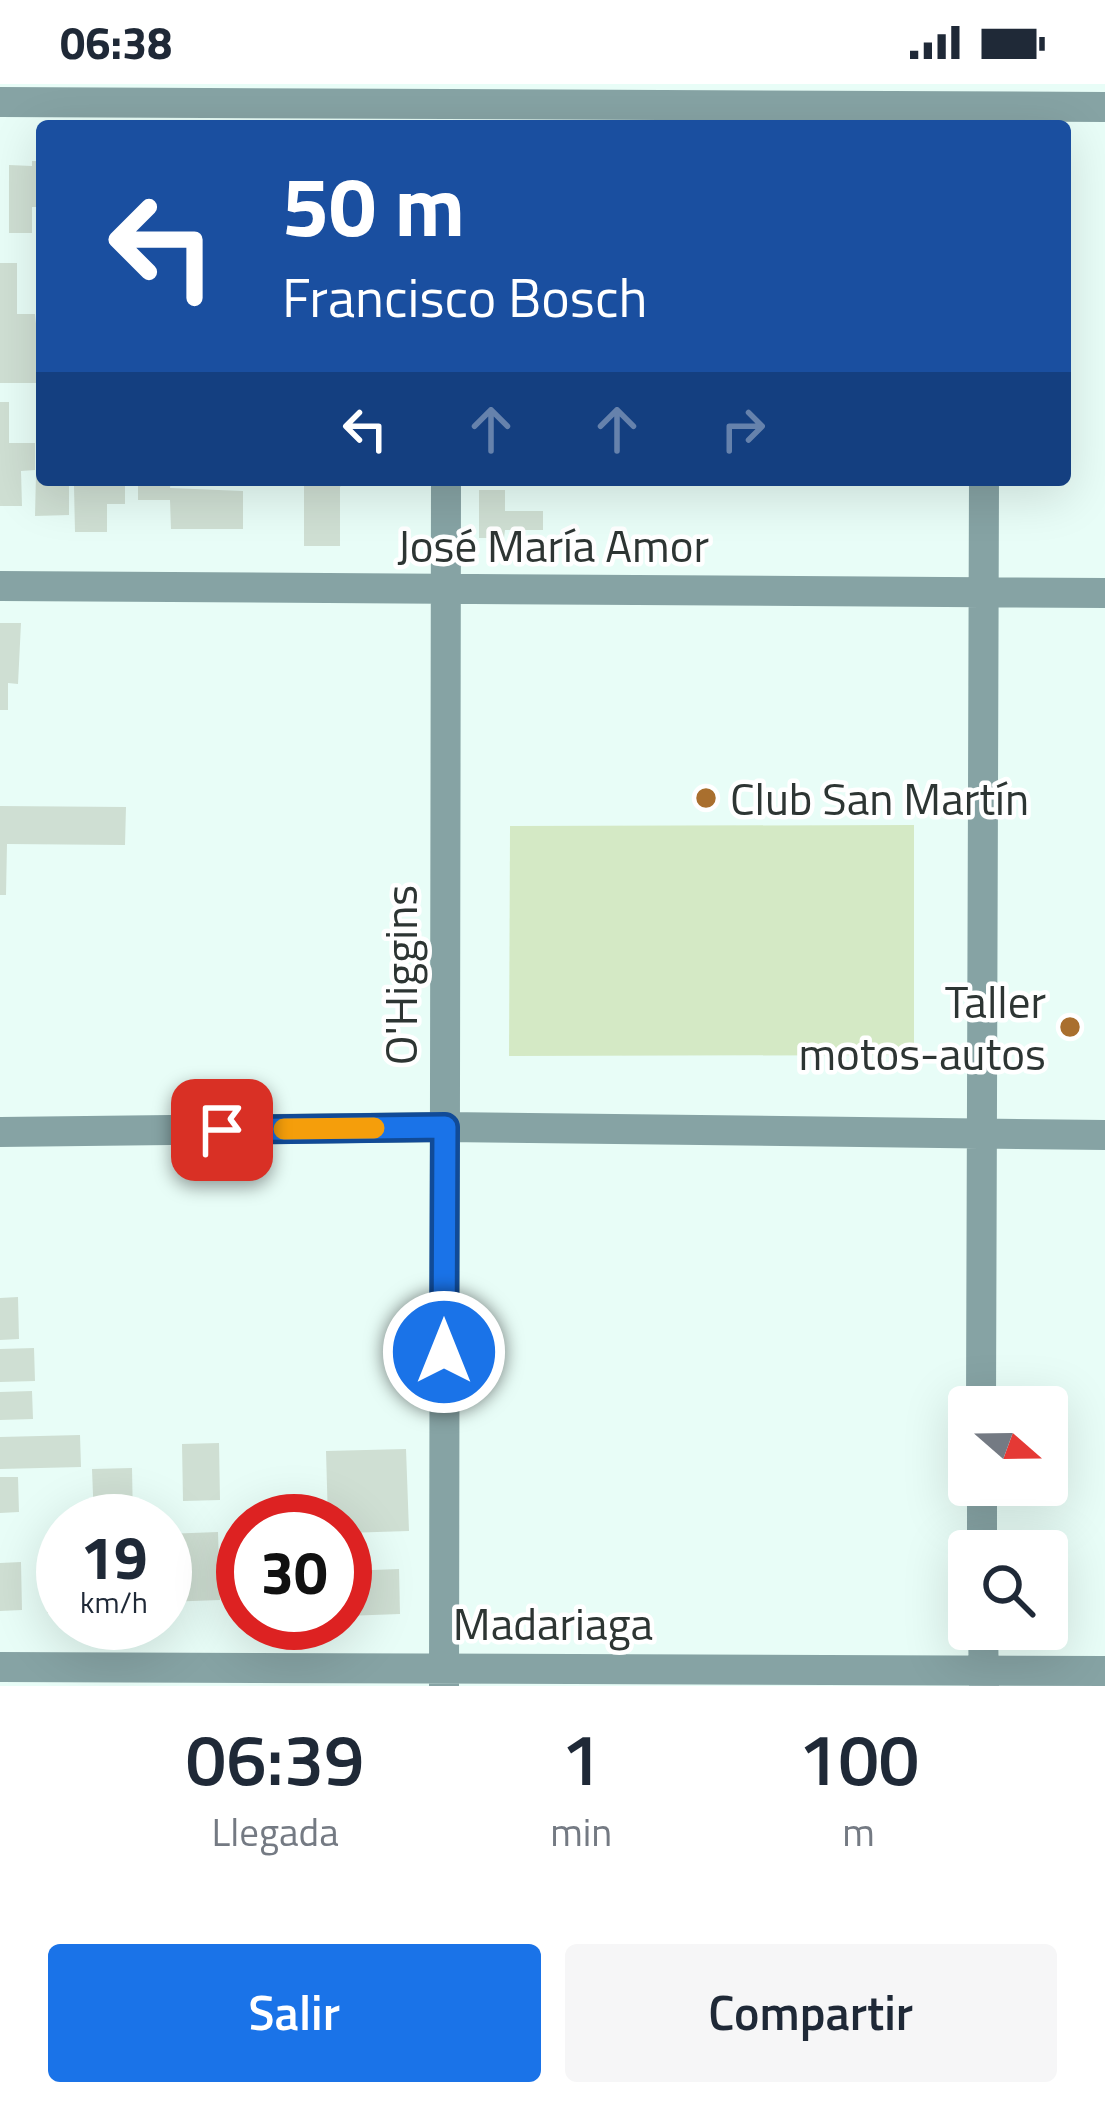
<!DOCTYPE html>
<html lang="es">
<meta charset="utf-8">
<style>
:root{--surface:#fff;--page:#f6f6f7;--text:#1f2937;--muted:#747a83;--accent:#1a73e8}
body{margin:0;font-family:"Titillium Web",sans-serif;background:var(--page);color:var(--text);height:100vh;display:flex;flex-direction:column;font-size:45px;white-space:nowrap}
*{box-sizing:border-box;margin:0}
p{font-size:39px;color:var(--muted)}
.icon{flex:none;width:66px;height:66px;fill:none;stroke:currentColor;stroke-width:2;stroke-linecap:round;stroke-linejoin:round}
.map{position:relative;height:1602px;overflow:hidden}
.details{display:flex;flex-direction:column;background:var(--surface);flex:1}
.details>*{flex:none}
.banner{position:absolute;left:36px;top:36px;width:1035px;height:366px;border-radius:12px;box-shadow:0 12px 48px #0002;background:#1a4fa0;color:#fff;overflow:hidden}
.needle{width:78px;rotate:110deg}
.controls{position:absolute;left:948px;top:1302px;display:grid;gap:24px}
.controls a{display:grid;place-items:center;width:120px;height:120px;border-radius:12px;background:var(--surface);box-shadow:0 12px 48px #0002;font-size:60px}
.speed{position:absolute;left:36px;top:1410px;display:flex;gap:24px;font-size:60px;font-weight:700;text-align:center}
.speed>*{display:grid;place-content:center;width:156px;height:156px;border-radius:50%;background:var(--surface);box-shadow:0 12px 48px #0002;line-height:1}
.speed small{font-size:30px;font-weight:400}
.speed .limit{border:18px solid #d22;background:#fff;color:#111}
.pin{position:absolute;display:grid;place-items:center;width:102px;height:102px;color:#fff;margin:-51px;border-radius:24px;box-shadow:0 6px 18px #0006}
.me{position:absolute;width:132px;margin:-66px;rotate:0deg;stroke-linejoin:round;filter:drop-shadow(0 0 9px #0008)}
.turn{display:flex;align-items:center;gap:42px;height:252px;padding:0 48px;font-size:54px}
.turn .icon{width:156px;height:156px;stroke-width:2.5}
.turn b{display:block;font-size:84px;line-height:102px}
.lanes{display:flex;align-items:center;height:114px;padding:0 48px;background:#0003;justify-content:center;gap:60px;direction:ltr}
.lanes .off{opacity:.35}
.eta{display:flex;justify-content:space-evenly;align-items:center;height:204px;text-align:center}
.eta b{font-size:72px;font-weight:600;line-height:84px}
.action{display:flex;gap:24px;margin-top:auto;padding:24px 48px}
.action a{flex:1;height:138px;border-radius:12px;background:var(--accent);color:#fff;font-size:48px;font-weight:600;line-height:138px;text-align:center}
.action a+a{background:var(--page);color:var(--text)}
.status{display:flex;justify-content:space-between;align-items:center;height:84px;padding:0 60px;background:var(--surface);direction:ltr}
.status svg{height:33px;fill:currentColor}
.map>svg:first-child{display:block}
.green{fill:#d4e9c5}
.building{fill:#cfdfd3}
.lines{fill:none;stroke-linecap:round;stroke-linejoin:round}
.minor{stroke:#86a3a4;stroke-width:30}
.route-casing{stroke:#114b97;stroke-width:30}
.route{stroke:#1a73e8;stroke-width:21}
.slow{stroke:#f59e0b;stroke-width:21}
.poi-dot{fill:#a96f2e;stroke:#fff;stroke-width:4.5}
.labels{text-anchor:middle;dominant-baseline:central;stroke-width:9;stroke-linejoin:round;paint-order:stroke}
.street-label{font-size:45px;fill:#2d3533;stroke:#fff}
.poi-label{font-size:45px;fill:#2d3533;stroke:#fff;text-anchor:start}
</style>
<div class="status"><b>06:38</b><svg viewBox="0 0 49 12"><path d="M0 12V9h3v3zM5 12V6h3v6zM10 12V3h3v9zM15 12V0h3v12zM26 1h20v11H26zM47 4h2v5h-2z"/></svg></div>
<div class="map">
<svg width="1105" height="1602" viewBox="0 0 1105 1602">
<rect width="100%" height="100%" fill="#e8fdf7"/>
<path class="green" d="M914,741v230l-405,1 1,-230z"/>
<path class="building" d="M32,77h10v46h-10v26h-23v-68l23,1z
M0,179h17v51h18l7,69h-42z
M0,318h9v41h26v27l-14,1 1,35h-22z
M36,390h6v6h27v35l-34,1z
M107,396h18v24h-18v28h-32l-1,-46h33z
M276,396h69l-5,7v59h-36v-61h-29z
M138,397h33l-1,7 73,3v38h-72l-1,-29h-32z
M479,406h26v21h38v19h-38l-1,8h-25z
M0,539h21l-3,61 -10,-1v27h-8z
M0,722l126,1 -1,38 -118,-1 -1,51h-6z
M18,1213l1,42 -19,1v-42z
M34,1264l1,33 -35,1v-33z
M32,1307l1,28 -33,1v-28z
M80,1351l1,32 -81,2v-32z
M219,1359l1,57 -37,1 -1,-57z
M406,1365l3,82 -64,2v-12h-17l-2,-70z
M132,1384l1,53h-39l-2,-52z
M0,1393h18l1,35 -19,1z
M218,1448l2,68 -55,2v-68z
M243,1462v40h-9l-1,-39z
M45,1470h18v58l-16,1z
M21,1478l1,48 -22,1v-48z
M399,1485l1,45 -55,2v-45z"/>
<g class="lines">
<path class="minor" d="M0,18l1105,5
M0,502l1105,7
M0,1048l445,-5 660,8
M981,1323l3,-927
M982,1401v66
M983,1545l1,57
M0,1583l1105,4
M444,1602l2,-1206"/>
</g>
<g class="lines">
<defs>
<path id="route" d="M222,1046l223,-3 -1,225"/>
</defs>
<use href="#route" class="route-casing"/>
<use href="#route" class="route"/>
<path class="slow" d="M284,1045l90,-1"/>
</g>
<g class="poi-dot">
<circle cx="706" cy="714" r="12"/>
<circle cx="1070" cy="943" r="12"/>
</g>
<g class="labels">
<g class="street-label">
<text x="553" y="461">José María Amor</text>
<text transform="translate(400 891) rotate(-90)">O'Higgins</text>
<text x="553" y="1539">Madariaga</text>
</g>
<g class="poi-label">
<text x="730" y="714">Club San Martín</text>
<text x="1046" y="917" text-anchor="end">Taller<tspan x="1046" dy="52">motos-autos</tspan></text>
</g>
</g>
</svg>
<div class="controls">
<a><svg class="needle" viewBox="-14 -14 28 28"><path d="M0-13l5 13h-10z" fill="#e53935"/><path d="M0 13l5-13h-10z" fill="#747a83"/></svg></a>
<a><svg class="icon" aria-label="search" viewBox="0 0 24 24"><circle cx="10" cy="10" r="6"/><path d="M15 15l6 6"/></svg></a>
</div>
<div class="speed"><div>19<small>km/h</small></div><div class="limit">30</div></div>
<div class="pin" style="left:222px;top:1046px;background:#d93025"><svg class="icon" aria-label="arrive" viewBox="0 0 24 24"><path d="M6 21V4h12l-3 4 3 4H6"/></svg></div>
<svg class="me" style="left:444px;top:1268px" viewBox="-20 -20 40 40"><circle r="17" fill="#1a73e8" stroke="#fff" stroke-width="3"/><path d="M0-11L8 9 0 5-8 9z" fill="#fff"/></svg>
<div class="banner">
<div class="turn"><svg class="icon" aria-label="left" viewBox="0 0 24 24"><path d="M17 20v-9H6M10 6l-5 5 5 5"/></svg><div><b>50 m</b>Francisco Bosch</div></div>
<div class="lanes"><svg class="icon" aria-label="left" viewBox="0 0 24 24"><path d="M17 20v-9H6M10 6l-5 5 5 5"/></svg><svg class="icon off" aria-label="ahead" viewBox="0 0 24 24"><path d="M12 20V5M6 11l6-6 6 6"/></svg><svg class="icon off" aria-label="ahead" viewBox="0 0 24 24"><path d="M12 20V5M6 11l6-6 6 6"/></svg><svg class="icon off" aria-label="right" viewBox="0 0 24 24"><path d="M7 20v-9h11M14 6l5 5-5 5"/></svg></div>
</div>
</div>
<section class="details">
<div class="eta">
<div><b>06:39</b><p>Llegada</p></div>
<div><b>1</b><p>min</p></div>
<div><b>100</b><p>m</p></div>
</div>
<div class="action"><a>Salir</a><a>Compartir</a></div>
</section>
